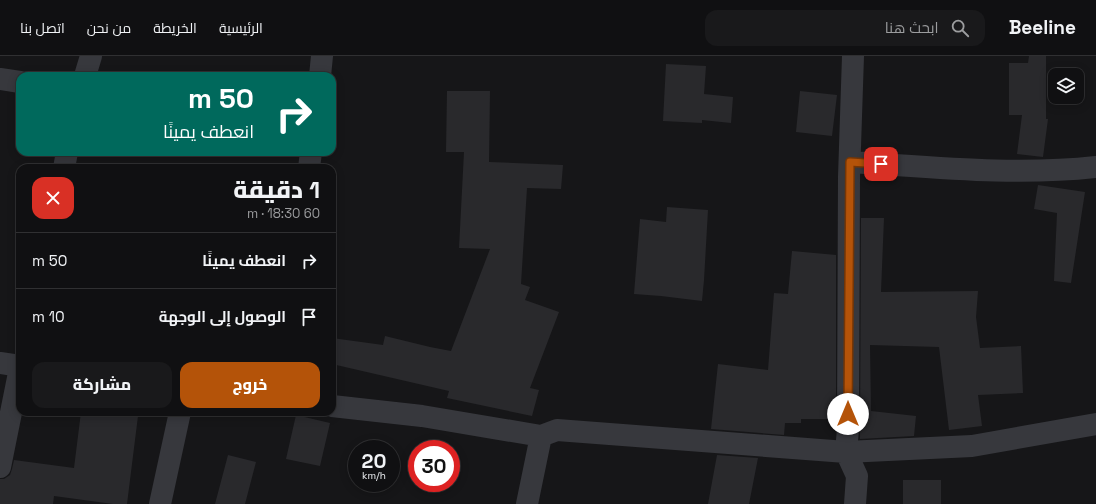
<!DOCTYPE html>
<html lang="ar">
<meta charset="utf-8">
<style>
:root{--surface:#101012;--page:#19191b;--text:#f1f3f6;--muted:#9c9d9f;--line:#303032;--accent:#b45309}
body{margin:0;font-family:"Space Grotesk",Cairo,sans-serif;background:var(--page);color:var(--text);direction:rtl;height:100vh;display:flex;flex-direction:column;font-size:15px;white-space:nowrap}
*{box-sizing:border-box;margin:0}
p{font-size:13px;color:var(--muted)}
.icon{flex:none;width:22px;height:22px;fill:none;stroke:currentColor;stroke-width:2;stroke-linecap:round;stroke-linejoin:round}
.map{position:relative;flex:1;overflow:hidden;direction:ltr}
.drawer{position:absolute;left:16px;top:108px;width:320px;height:252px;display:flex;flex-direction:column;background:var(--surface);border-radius:12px;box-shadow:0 2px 10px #0003,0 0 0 1px var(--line);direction:rtl}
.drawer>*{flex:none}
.guide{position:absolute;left:16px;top:16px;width:320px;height:84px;border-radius:12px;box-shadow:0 2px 10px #0003,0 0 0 1px var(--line);direction:rtl;background:#00695c;color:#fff;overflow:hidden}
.tools{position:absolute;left:1048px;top:12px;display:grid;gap:8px}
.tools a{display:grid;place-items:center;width:36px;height:36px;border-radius:8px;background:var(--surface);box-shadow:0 2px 10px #0003,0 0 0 1px var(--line);font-size:20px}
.speed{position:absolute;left:348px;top:384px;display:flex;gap:8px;font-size:20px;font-weight:700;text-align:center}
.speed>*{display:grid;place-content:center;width:52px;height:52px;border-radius:50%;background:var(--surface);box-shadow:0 2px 10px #0003,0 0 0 1px var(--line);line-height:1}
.speed small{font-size:10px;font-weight:400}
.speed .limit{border:6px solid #d22;background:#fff;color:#111}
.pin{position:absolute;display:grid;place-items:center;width:34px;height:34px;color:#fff;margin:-17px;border-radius:8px;box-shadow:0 2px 6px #0006}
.me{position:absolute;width:44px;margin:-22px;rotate:0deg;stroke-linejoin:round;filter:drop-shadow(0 0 3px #0008)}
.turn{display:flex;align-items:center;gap:14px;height:84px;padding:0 16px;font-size:18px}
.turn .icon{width:52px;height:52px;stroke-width:2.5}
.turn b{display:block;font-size:28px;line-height:34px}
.round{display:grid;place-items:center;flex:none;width:42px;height:42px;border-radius:12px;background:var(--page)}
.headline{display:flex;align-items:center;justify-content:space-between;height:68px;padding:0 16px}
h1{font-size:24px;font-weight:800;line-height:30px}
.action{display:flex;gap:8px;margin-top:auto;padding:8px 16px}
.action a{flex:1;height:46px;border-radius:12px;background:var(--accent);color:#fff;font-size:16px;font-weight:800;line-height:46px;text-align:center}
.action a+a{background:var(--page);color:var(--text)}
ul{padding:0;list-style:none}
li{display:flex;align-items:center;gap:12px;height:56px;padding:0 16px;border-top:1px solid var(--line)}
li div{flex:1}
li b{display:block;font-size:15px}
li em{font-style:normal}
header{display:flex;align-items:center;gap:24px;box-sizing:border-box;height:56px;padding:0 20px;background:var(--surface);border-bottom:1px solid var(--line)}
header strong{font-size:19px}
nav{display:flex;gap:22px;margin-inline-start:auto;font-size:14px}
.search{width:280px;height:36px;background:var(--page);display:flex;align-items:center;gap:10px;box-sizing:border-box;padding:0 14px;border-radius:12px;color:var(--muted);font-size:15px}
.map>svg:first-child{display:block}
.building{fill:#29292c}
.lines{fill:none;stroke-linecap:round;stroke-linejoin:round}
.minor{stroke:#37383d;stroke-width:22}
.route-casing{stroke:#753606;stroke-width:10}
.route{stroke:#b45309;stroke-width:7}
</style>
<header>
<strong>Beeline</strong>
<div class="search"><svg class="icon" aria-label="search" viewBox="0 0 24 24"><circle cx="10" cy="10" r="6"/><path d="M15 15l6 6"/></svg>ابحث هنا</div>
<nav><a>الرئيسية</a><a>الخريطة</a><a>من نحن</a><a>اتصل بنا</a></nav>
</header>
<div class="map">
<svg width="1096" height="448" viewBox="0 0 1096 448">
<rect width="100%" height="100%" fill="#161618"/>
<path class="building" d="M1029,0h17v63h2l-5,38 -26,-3 5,-39h-13v-52h19z
M666,8l40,2 -2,28 29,3 -2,26 -29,-3v3l-39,-2z
M447,35h43l-1,71 74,3 -2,24 -34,-1 -6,96 9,3 -5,13 34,12 -29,76 9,2 -7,26 -85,-18 2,-7 -117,-27v-26l51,7 2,-9 45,11 21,4 39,-102 -31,-1 5,-96h-18z
M800,35l37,4 -5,41 -36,-4z
M1038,129l47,7 -14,91 -17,-2 3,-68 -23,-4z
M667,151l41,3 -4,70 -2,21 -41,-5 -27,-2 6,-75 26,3z
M861,162h23l-3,74 97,-1 -2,26 4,31 41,-2 2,47 -45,2 4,31 -33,4 -10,-83 -69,-2 1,66 45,5 -2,20 -54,3z
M792,195l44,4v164h-35v4h-16l-1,12 -73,-6 7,-65 50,6 6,-77 14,1z
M81,356h23l34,4 -11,88h-14l-59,-8 -1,8h-53v-25h4l6,-4 2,-6 2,-9 60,8z
M296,359l34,8 -10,43 -34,-7z
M228,399l28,7 -11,42h-30z
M717,399l41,3 -9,46h-41z
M903,424h38v24h-38z"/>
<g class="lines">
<path class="minor" d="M853,0l-4,121 -1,252 -2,23 11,24 -2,28
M85,20l6,-20
M320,20l2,-20
M0,23l20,3
M850,106c82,5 164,14 246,5
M64,112l3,-16
M309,112l2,-16
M0,307l20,3
M332,350l90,10 119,20 16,-6 289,22 126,-6 124,-22
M0,411l20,-99
M160,448l20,-92
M527,448l14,-68"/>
</g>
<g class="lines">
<defs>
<path id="route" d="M848,358l2,-252 31,2"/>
</defs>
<use href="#route" class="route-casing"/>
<use href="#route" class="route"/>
</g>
</svg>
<div class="tools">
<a><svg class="icon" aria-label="layers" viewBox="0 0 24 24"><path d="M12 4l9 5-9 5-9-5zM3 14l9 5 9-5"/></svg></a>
</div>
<div class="speed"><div>20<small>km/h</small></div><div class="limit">30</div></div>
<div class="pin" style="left:881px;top:108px;background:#d93025"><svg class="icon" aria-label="arrive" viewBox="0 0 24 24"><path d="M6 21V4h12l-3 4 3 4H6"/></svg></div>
<svg class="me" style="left:848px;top:358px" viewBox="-20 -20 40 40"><circle r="19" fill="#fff"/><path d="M0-13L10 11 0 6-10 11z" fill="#b45309"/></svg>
<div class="guide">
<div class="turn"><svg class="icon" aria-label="right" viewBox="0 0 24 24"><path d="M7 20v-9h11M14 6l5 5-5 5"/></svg><div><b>50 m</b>انعطف يمينًا</div></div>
</div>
<section class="drawer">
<div class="headline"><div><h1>1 دقيقة</h1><p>60 m · 18:30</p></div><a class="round" style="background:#d93025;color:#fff"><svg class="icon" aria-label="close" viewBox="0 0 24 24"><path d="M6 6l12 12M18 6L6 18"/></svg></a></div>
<ul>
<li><svg class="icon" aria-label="right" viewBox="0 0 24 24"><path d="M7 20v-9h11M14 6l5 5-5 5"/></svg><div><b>انعطف يمينًا</b></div><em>50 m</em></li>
<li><svg class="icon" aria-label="arrive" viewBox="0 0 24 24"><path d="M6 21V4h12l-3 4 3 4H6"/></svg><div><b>الوصول إلى الوجهة</b></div><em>10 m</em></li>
</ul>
<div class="action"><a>خروج</a><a>مشاركة</a></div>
</section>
</div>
